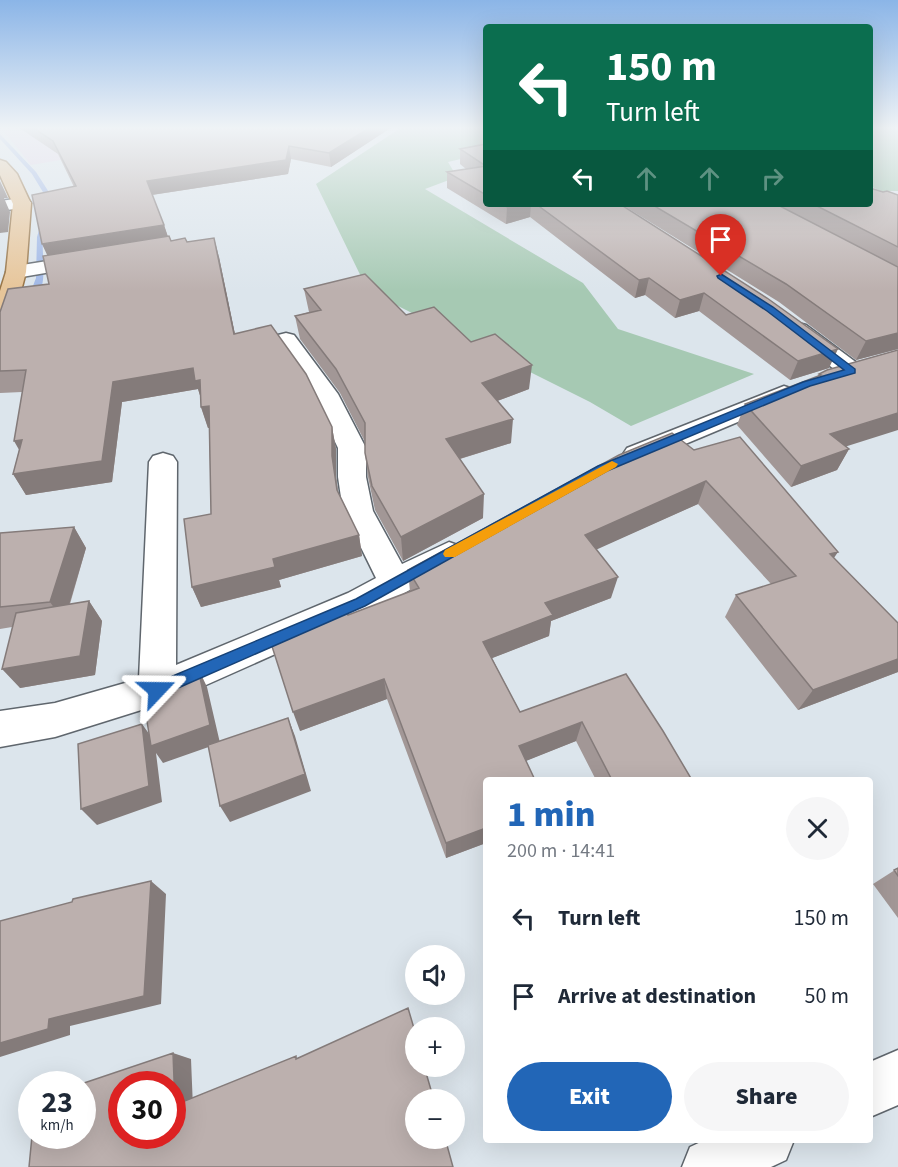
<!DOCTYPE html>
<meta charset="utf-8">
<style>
:root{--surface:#fff;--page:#f6f6f7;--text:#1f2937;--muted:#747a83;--accent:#2266b7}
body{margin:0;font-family:"Source Sans 3",sans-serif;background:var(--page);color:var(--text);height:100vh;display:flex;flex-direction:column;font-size:22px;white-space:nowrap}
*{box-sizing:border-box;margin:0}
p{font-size:20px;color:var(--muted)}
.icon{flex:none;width:33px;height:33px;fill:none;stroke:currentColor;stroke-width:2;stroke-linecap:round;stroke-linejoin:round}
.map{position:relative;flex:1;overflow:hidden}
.sheet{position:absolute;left:483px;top:777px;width:390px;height:366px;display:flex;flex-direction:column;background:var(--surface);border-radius:6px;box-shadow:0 6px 24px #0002}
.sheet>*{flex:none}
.banner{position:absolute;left:483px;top:24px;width:390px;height:183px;border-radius:6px;box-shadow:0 6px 24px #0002;background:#0b6e4f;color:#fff;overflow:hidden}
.tools{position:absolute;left:405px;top:945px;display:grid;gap:12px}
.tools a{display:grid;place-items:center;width:60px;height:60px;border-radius:50%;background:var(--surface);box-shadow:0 6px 24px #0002;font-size:30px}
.speed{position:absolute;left:18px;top:1071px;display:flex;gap:12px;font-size:30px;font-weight:700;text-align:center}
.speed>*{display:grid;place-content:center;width:78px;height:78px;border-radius:50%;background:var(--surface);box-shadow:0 6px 24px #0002;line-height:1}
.speed small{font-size:15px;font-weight:400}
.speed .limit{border:9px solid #d22;background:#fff;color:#111}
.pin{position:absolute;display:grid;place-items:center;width:51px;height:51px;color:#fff;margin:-62px -26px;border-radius:50% 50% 50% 0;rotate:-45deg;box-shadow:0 0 6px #0007}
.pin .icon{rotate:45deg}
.me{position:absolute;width:66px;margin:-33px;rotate:67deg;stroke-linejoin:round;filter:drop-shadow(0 0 4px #0008)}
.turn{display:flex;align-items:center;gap:21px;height:126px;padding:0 24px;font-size:27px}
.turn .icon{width:78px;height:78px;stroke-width:2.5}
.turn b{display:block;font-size:42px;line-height:51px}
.lanes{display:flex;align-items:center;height:57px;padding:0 24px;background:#0003;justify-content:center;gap:30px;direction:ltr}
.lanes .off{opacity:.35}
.round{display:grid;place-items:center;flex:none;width:63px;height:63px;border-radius:32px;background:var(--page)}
.headline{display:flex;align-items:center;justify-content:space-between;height:102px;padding:0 24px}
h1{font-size:36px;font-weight:800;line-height:45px;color:var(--accent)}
.primary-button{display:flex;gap:12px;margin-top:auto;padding:12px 24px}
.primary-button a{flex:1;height:69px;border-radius:36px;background:var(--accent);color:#fff;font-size:24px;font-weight:800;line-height:69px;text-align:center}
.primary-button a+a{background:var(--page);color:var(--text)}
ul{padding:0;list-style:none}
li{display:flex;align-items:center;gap:18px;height:78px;padding:0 24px}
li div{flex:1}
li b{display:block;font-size:22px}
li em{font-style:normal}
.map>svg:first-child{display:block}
.education{fill:#e2d4e7}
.green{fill:#a6c9b3}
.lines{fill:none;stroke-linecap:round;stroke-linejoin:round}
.stream{fill:#9fb7e6;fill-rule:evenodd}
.minor-casing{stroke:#5f666d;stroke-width:3}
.major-casing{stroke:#947041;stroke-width:3}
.minor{fill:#fff;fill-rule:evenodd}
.major{fill:#e7c599;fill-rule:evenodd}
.wall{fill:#a29796}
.shaded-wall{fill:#847b7a}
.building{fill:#bcb0ae;stroke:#847b7a;stroke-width:1.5;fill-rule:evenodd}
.route{fill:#2266b7;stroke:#164277;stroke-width:1.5}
.slow{fill:#f59e0b}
</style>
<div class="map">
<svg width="898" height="1167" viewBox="0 0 898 1167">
<rect width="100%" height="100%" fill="#dce5ec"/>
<path class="education" d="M0,127l3,1 197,-1 -68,21 -101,17z"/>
<path class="green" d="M402,127h84v26l-38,9 9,15 -32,12 158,94 35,46 136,45 -123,52 -41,-24 -222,-111 -52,-107z
M870,127h28v64h-17l-11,-5z"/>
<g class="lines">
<path class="stream" d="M0,134l36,38 16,25 -3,10 -5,-1 2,-9 -14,-23 -32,-35z
M44,221l3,2c-1,5 -3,9 -4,14 -2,18 7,54 -11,64l-4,-2 8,-21 1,-41 4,-14z"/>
<defs>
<path id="minor" d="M22,198l6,1 3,4 -3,4 -28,4v-10z
M91,254l7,2 3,4 -3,4 -82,14 -7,-2 -3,-4 3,-4 7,-2z
M798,323l8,2 55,41 3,5 -3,5 -9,2 -9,-2 -53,-41 -3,-5 3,-5z
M286,333l8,2 44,59 28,54v29l7,34 29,53 47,-22 11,4 5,8 -5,8 -88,49 -202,90 -115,36 -55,10v-36l55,-8 84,-24 10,-217 4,-6 10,-3 10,3 4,6 -1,203 172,-72 28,-15 -33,-67 -5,-34v-29l-26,-54 -38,-54 4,-5z
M784,386l9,3 4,5 -4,5 -146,61 -10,3 -10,-3 -4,-6 4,-6z
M898,1050v55l-28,12v-55z
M705,1140h89l-8,20 -15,7h-89l8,-20z"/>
<path id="major" d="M0,160l6,2 11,12 14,30 -5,68 -15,57 -3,5 -8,2v-45l6,-19 7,-68 -13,-29z"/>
</defs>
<use href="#minor" class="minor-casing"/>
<use href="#major" class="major-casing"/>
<use href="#minor" class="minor"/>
<use href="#major" class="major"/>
</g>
<path class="wall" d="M18,127h374l-61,40 -40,-8 -3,15 -136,21 12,30 4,12 3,4 16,1 32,15 16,77 97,93 4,22v28l2,15 21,43 3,21 -83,24 2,7 -80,20 -9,-20 19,-73 -2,-86h-1l-7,-21v-9l-3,-9 -76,13 -10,80 -86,13 -13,-21 6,-24 3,-58 -22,1v-81l49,-28 -2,-29 27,-68 -16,-33z
M486,144v60h134l209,164 -39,12 -91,-69 -24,7 -30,-23 -10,3 -105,-81 -24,7 -59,-36v-16l19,-3 -6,-5v-15z
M883,192l15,3v154l-42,11 -77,-58 -158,-98h249z
M304,289l102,26 65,27 58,47 -32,12 14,42 -51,16 23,59 -80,43 -28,-51 -7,-33 -3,-24v-11l-25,-49 -40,-54 -5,-23 14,-4z
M898,350l-52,96 3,3 -12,21 -46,17 -54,-62 8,-21 72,-27 2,-3z
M694,450l140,108 64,65v49l-100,38 -73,-93 11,-22 35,-11 -73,-80 -102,45 15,49 -60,23 -2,15 -57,22 28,54 106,-38 66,106h-96l-20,-39 -51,20 -39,19v63l-40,15 -59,-159 -87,32 48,-116 62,-23 -2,-22z
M74,527l12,21 -16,56 19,-3 13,20 -7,54 -75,13 -8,-61 -12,2v-96z
M898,868v50l-25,-34z"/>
<path class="shaded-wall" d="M371,127h21l-61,40 -2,-14z
M289,146l2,13 -3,15 -137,21 -4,-14z
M0,181l8,17h-4l6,14 -2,20 -8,1z
M519,204h12l-1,13 -24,7 1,-17z
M164,225l5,15 -120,19 -7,-15z
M214,238l5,19 20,97 -5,-20z
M649,278l-4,17 -10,3 4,-18z
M704,293l-5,18 -24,7 5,-18z
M898,333v16l-42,11 10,-19z
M838,349l-9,19 -39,12 8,-19z
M532,365l-3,24 -48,18 1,-24z
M193,368l7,12 2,22 -4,-13 -76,13 -10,80 -86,13 -13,-21 100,-92z
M209,406l7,21 -8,1 -7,-21z
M898,413v17l-79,25 11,-21z
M513,419l-2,24 -65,20v-24z
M332,427l4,22v28l5,34 -9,-55z
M22,440l4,22 -12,-21z
M849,449l-12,21 -46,17 10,-21z
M706,481l-8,23 -118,53 5,-22z
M484,494l-1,24 -80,43 -2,-24z
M74,527l12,21 -22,74 -14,-20z
M359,535l3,21 -83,24 2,7 -80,20 -9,-20 81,-28z
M838,552l-15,22 7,-20z
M618,577l-7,21 -60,23 -2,15 -67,26 1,-20 62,-39z
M89,601l13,20 -7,54 -75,13 -18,-19z
M898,659v13l-100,38 15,-20z
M198,668l9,19 13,56 -57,20 -7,-10 6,49 -65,23 -16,-16 61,-85 13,18z
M384,679l3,20 -87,32 -7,-19z
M288,718l7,18 16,55 -81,31 -10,-16z
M582,722l-6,19 -60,24 3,-19z
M486,828v15l-40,15v-15z
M151,881l15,13 -5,110 -91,22v9l-70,22v-14l49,-24z
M173,1053l18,6 2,49 -18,-3z"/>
<path class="building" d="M32,127h339l-42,26 -40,-7 -3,14 -139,21 17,44 -122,19 -10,-49 44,-9 -23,-45z
M486,144v51l-39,-23 39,-6 -26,-17z
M870,188l13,4 4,-1 11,4v52l-85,-43h57z
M501,204h18l-12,3z
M536,204h84l147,94 71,51 -40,12 -94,-68 -24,7 -31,-22 -10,2z
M651,204h125l122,63v66l-32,8 -80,-57z
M169,236l2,5 14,-3 2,4 27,-4 20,96 37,-9 35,49 26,53v29l5,34 22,45 -86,24 2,8 -83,20 -8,-68 27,-5 -2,-108 -8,1 -1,-27 -5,1 -2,-13 -80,14 -11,79 -89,13 9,-34 -8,1 12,-71 -26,1v-59l8,-23 41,-5 -6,-28z
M365,274l41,41 28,-8 37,35 24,-8 37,31 -50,18 31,36 -67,20 38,55 -83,43 -29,-51 -7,-33v-30l-29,-54 -41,-53 26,-6 -17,-21z
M898,350v63l-68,21 19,15 -48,17 -56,-62 76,-29 -2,-1 8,-4z
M672,433l22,17 46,-13 98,115 -8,2 68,69v36l-85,31 -77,-95 60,-19 -90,-95 -121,54 33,42 -73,26 8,12 -70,27 37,70 106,-38 37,57 29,49h-80l-30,-58 -63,24 16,34h-49v48l-40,15 -62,-164 -91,33 -24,-75 77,-26 2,4 71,-27 -11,-18 211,-115z
M74,527l-24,75 -50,5v-74z
M89,601l-9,55 -78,13 14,-56z
M198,668l12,57 -59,21 -9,-56z
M288,718l17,56 -85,32 -12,-61z
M142,724l7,62 -68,23 -3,-65z
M898,868v8l-4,-6z
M151,881l-7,115 -95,23 -1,10 -48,14v-122l72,-19 1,-3z
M408,1008l8,27v31h8l10,34h-18v38h29l8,29h-424l3,-31h50v-52h-1l92,-31 2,52 121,-49v3zM122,1084h50v52h-50z"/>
<linearGradient id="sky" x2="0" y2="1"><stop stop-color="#8bb5e7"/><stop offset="0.44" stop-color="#eff3f6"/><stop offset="1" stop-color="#eff3f6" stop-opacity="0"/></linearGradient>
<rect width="898" height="291" fill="url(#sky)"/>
<path class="route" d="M721,274l52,33 82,62v4l-45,13 -203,85 -242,135 -203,89 -5,2 -6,-2 -2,-5 2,-5 205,-86 242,-133 205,-84 41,-12 -77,-59 -49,-33 -1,-2z"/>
<path class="slow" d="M612,461l6,3 -2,3 -161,90h-10l-2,-3 2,-4z"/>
</svg>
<div class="tools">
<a><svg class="icon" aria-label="sound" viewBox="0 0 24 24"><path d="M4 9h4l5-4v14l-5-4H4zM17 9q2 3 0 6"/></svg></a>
<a>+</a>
<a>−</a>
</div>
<div class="speed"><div>23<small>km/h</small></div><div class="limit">30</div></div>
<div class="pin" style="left:721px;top:276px;background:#d93025"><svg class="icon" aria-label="arrive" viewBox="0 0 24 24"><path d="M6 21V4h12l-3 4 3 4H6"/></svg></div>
<svg class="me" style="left:157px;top:690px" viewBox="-20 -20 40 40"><path d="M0-17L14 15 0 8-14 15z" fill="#2266b7" stroke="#fff" stroke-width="4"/></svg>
<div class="banner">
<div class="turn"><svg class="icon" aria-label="left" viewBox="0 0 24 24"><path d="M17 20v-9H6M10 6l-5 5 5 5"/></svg><div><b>150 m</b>Turn left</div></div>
<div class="lanes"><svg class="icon" aria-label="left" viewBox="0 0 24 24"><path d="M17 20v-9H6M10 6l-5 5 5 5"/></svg><svg class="icon off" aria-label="ahead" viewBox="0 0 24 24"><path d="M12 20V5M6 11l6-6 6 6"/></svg><svg class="icon off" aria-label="ahead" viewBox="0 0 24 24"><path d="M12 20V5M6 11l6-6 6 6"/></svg><svg class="icon off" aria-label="right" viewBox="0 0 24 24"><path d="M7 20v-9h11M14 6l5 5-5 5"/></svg></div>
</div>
<section class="sheet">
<div class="headline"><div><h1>1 min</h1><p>200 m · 14:41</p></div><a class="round"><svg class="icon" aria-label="close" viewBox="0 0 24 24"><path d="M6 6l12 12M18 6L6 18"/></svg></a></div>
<ul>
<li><svg class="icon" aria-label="left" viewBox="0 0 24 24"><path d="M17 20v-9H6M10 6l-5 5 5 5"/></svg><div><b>Turn left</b></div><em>150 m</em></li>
<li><svg class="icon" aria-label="arrive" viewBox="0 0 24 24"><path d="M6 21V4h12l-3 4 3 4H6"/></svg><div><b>Arrive at destination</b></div><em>50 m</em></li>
</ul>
<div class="primary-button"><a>Exit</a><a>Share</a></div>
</section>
</div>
